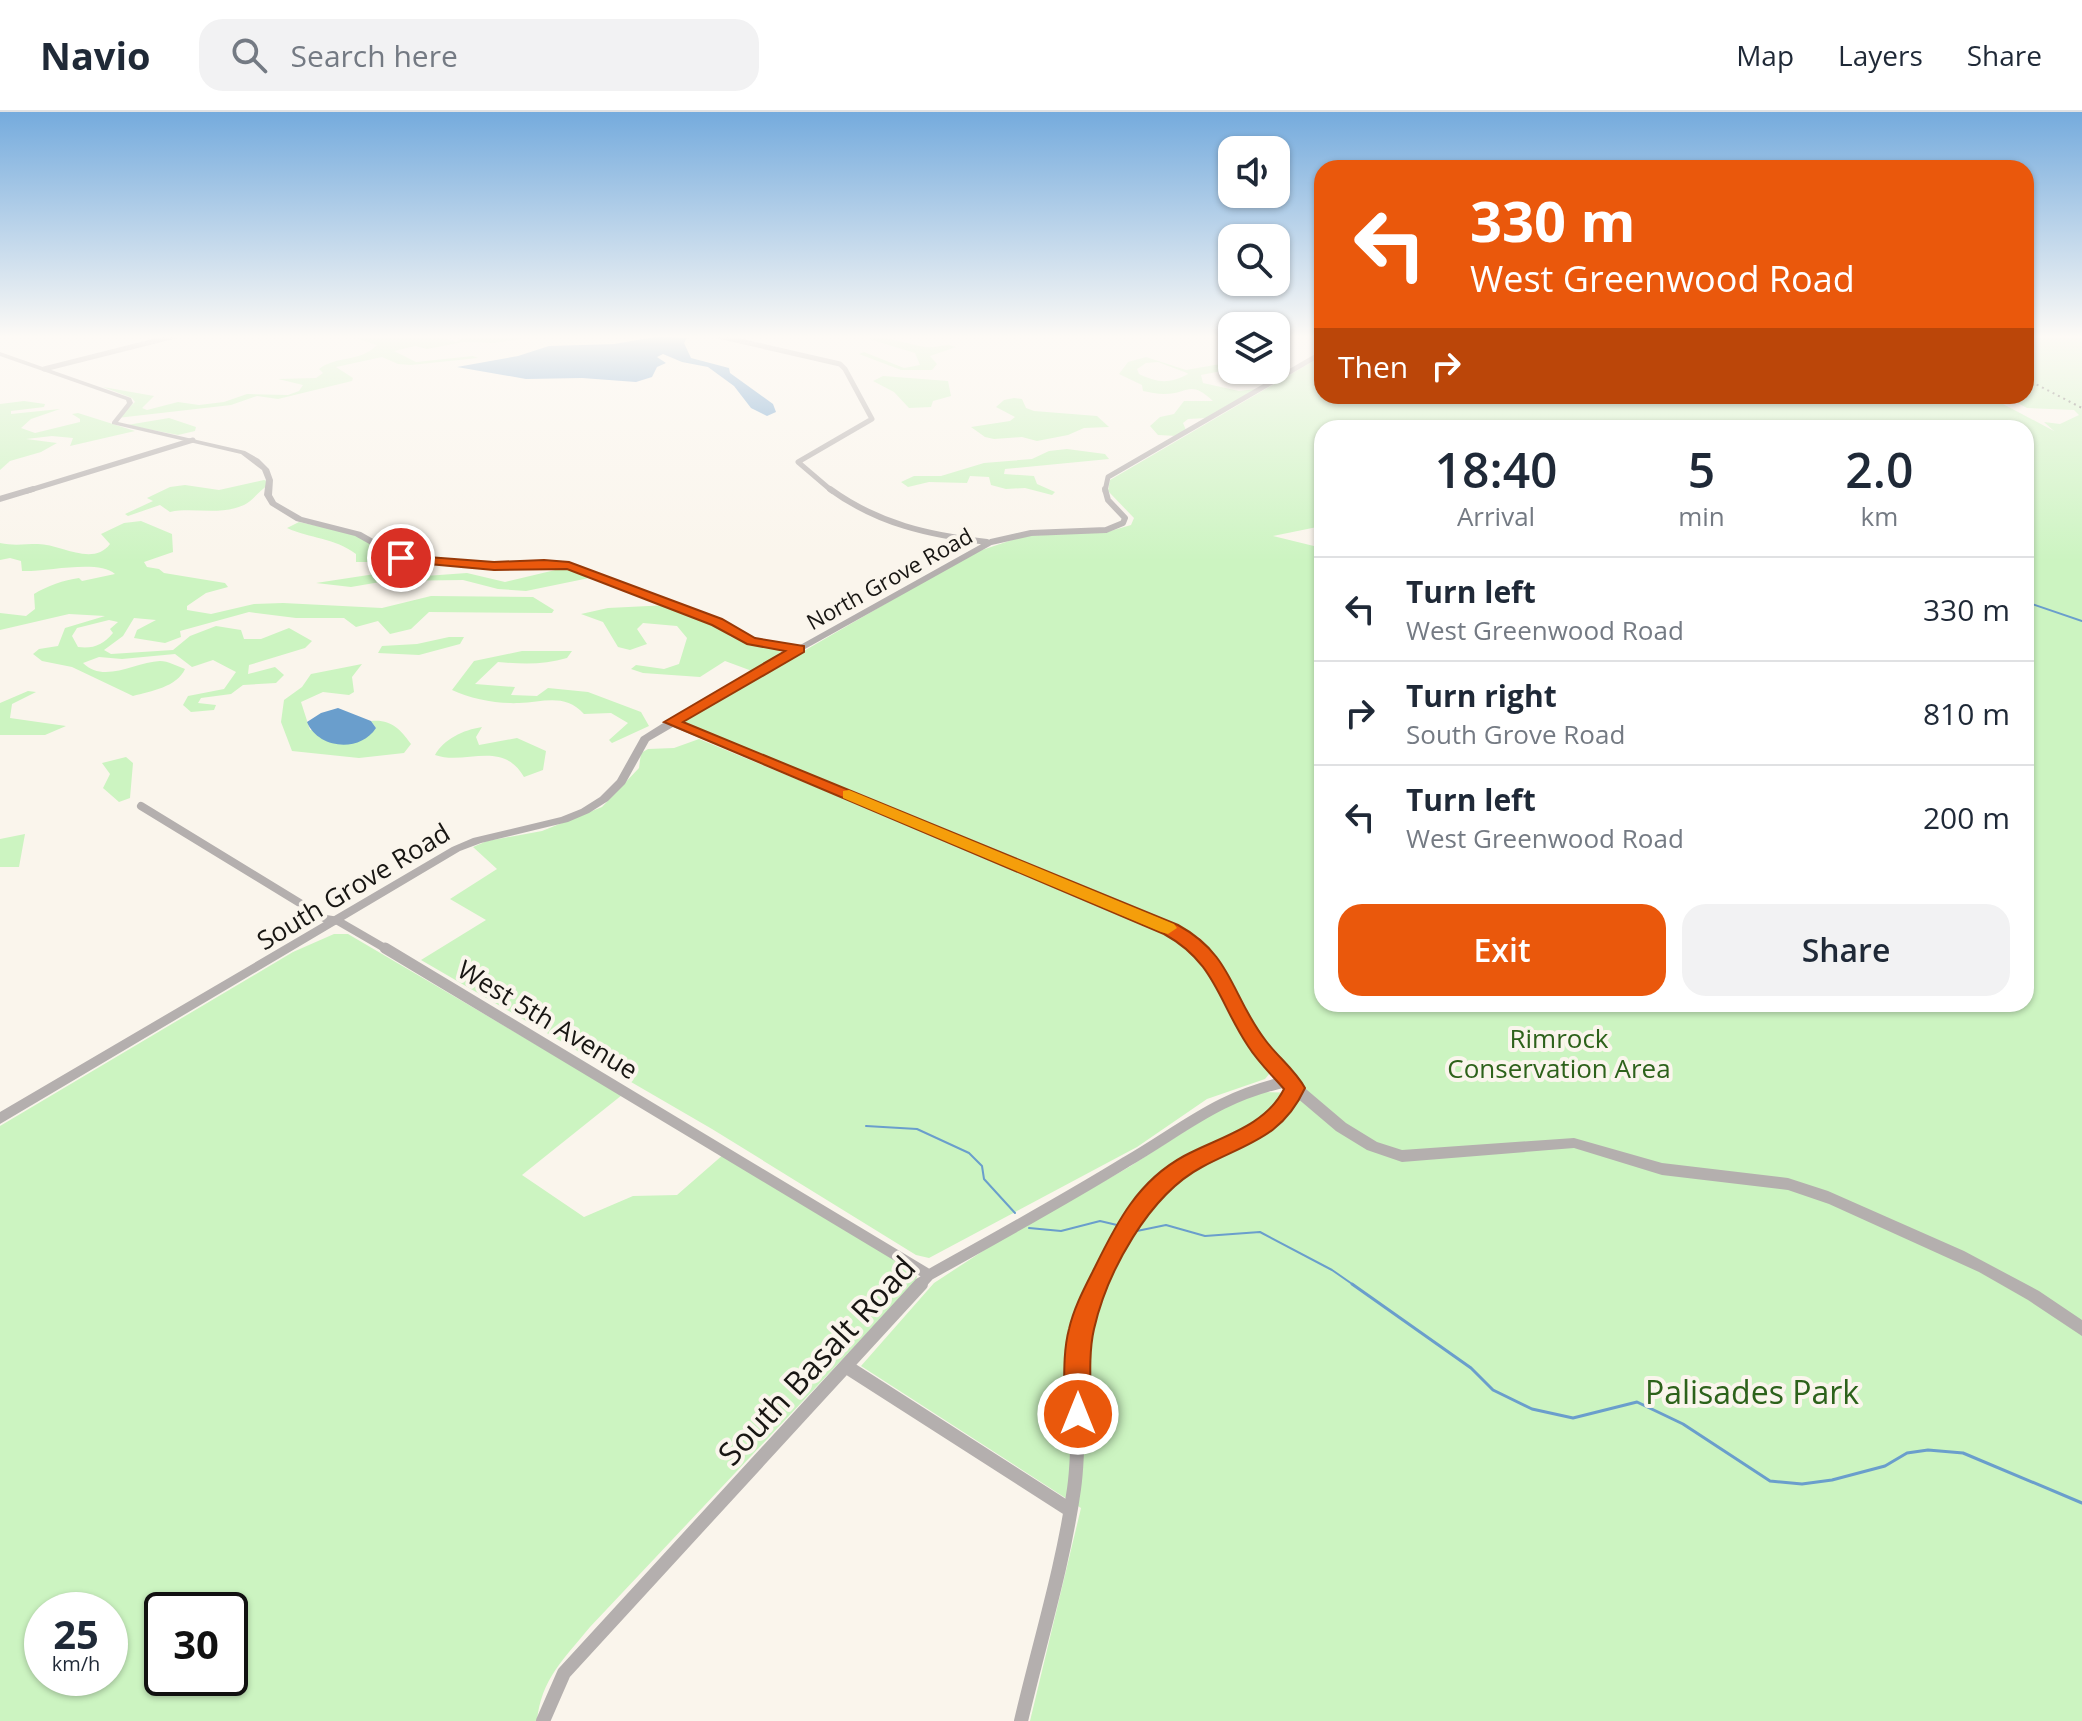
<!DOCTYPE html>
<style>
:root{--surface:#fff;--page:#f2f2f3;--text:#1f2937;--muted:#747a83;--line:#e0e1e3;--accent:#ea580c}
body{margin:0;font-family:"Open Sans",sans-serif;background:var(--page);color:var(--text);height:100vh;display:flex;flex-direction:column;font-size:30px;white-space:nowrap}
*{box-sizing:border-box;margin:0}
p{font-size:26px;color:var(--muted)}
.icon{flex:none;width:44px;height:44px;fill:none;stroke:currentColor;stroke-width:2;stroke-linecap:round;stroke-linejoin:round}
.map{position:relative;flex:1;overflow:hidden}
.sheet{position:absolute;left:1314px;top:308px;width:720px;height:592px;display:flex;flex-direction:column;background:var(--surface);border-radius:24px;box-shadow:0 2px 6px #0004}
.sheet>*{flex:none}
.banner{position:absolute;left:1314px;top:48px;width:720px;height:244px;border-radius:24px;box-shadow:0 2px 6px #0004;background:#ea580c;color:#fff;overflow:hidden}
.buttons{position:absolute;left:1218px;top:24px;display:grid;gap:16px}
.buttons a{display:grid;place-items:center;width:72px;height:72px;border-radius:16px;background:var(--surface);box-shadow:0 2px 6px #0004;font-size:40px}
.speed{position:absolute;left:24px;top:1480px;display:flex;gap:16px;font-size:40px;font-weight:700;text-align:center}
.speed>*{display:grid;place-content:center;width:104px;height:104px;border-radius:50%;background:var(--surface);box-shadow:0 2px 6px #0004;line-height:1}
.speed small{font-size:20px;font-weight:400}
.speed .limit{border:4px solid #111;border-radius:12px;background:#fff;color:#111}
.pin{position:absolute;display:grid;place-items:center;width:68px;height:68px;color:#fff;margin:-34px;border:4px solid #fff;border-radius:50%;box-shadow:0 2px 8px #0007}
.me{position:absolute;width:88px;margin:-44px;rotate:0deg;stroke-linejoin:round;filter:drop-shadow(0 0 6px #0008)}
.turn{display:flex;align-items:center;gap:28px;height:168px;padding:0 24px;font-size:36px}
.turn .icon{width:104px;height:104px;stroke-width:2.5}
.turn b{display:block;font-size:56px;line-height:68px}
.then{display:flex;align-items:center;height:76px;padding:0 24px;background:#0003;gap:16px;font-size:30px}
.eta{display:flex;justify-content:space-evenly;align-items:center;height:136px;text-align:center}
.eta b{font-size:48px;font-weight:600;line-height:56px}
.button{display:flex;gap:16px;margin-top:auto;padding:16px 24px}
.button a{flex:1;height:92px;border-radius:24px;background:var(--accent);color:#fff;font-size:32px;font-weight:600;line-height:92px;text-align:center}
.button a+a{background:var(--page);color:var(--text)}
ul{padding:0;list-style:none}
li{display:flex;align-items:center;gap:24px;height:104px;padding:0 24px;border-top:2px solid var(--line)}
li div{flex:1}
li b{display:block;font-size:30px}
li em{font-style:normal}
header{display:flex;align-items:center;gap:48px;box-sizing:border-box;height:112px;padding:0 40px;background:var(--surface);border-bottom:2px solid var(--line)}
header strong{font-size:38px}
nav{display:flex;gap:44px;margin-inline-start:auto;font-size:28px}
.search{width:560px;height:72px;background:var(--page);display:flex;align-items:center;gap:20px;box-sizing:border-box;padding:0 28px;border-radius:24px;color:var(--muted);font-size:30px}
.map>svg:first-child{display:block}
.green{fill:#ccf4c1;fill-rule:evenodd}
.water{fill:#6a9ecc}
.lines{fill:none;stroke-linecap:round;stroke-linejoin:round}
.stream-far1{stroke:#6a9ecc;stroke-width:2}
.stream{stroke:#6a9ecc;stroke-width:3}
.minor-far4{stroke:#b4afae;stroke-width:5}
.minor-far3{stroke:#b4afae;stroke-width:6}
.minor-far2{stroke:#b4afae;stroke-width:8}
.minor-far1{stroke:#b4afae;stroke-width:11}
.minor{stroke:#b4afae;stroke-width:14}
.tertiary{fill:#b4afae;fill-rule:evenodd}
.rail{stroke:#65625d;stroke-width:2;stroke-dasharray:2 4;stroke-linecap:butt}
.route{fill:#ea580c;stroke:#983908;stroke-width:2}
.slow{fill:#f59e0b}
.labels{text-anchor:middle;dominant-baseline:central;stroke-width:8;stroke-linejoin:round;paint-order:stroke}
.far-street-label{font-size:22px;fill:#181613;stroke:#faf5ec}
.street-label{font-size:26px;fill:#181613;stroke:#faf5ec}
.park-label{font-size:26px;fill:#2d621b;stroke:#faf5ec}
.near-street-label{font-size:32px;fill:#181613;stroke:#faf5ec}
.near-park-label{font-size:32px;fill:#2d621b;stroke:#faf5ec}
</style>
<header>
<strong>Navio</strong>
<div class="search"><svg class="icon" aria-label="search" viewBox="0 0 24 24"><circle cx="10" cy="10" r="6"/><path d="M15 15l6 6"/></svg>Search here</div>
<nav><a>Map</a><a>Layers</a><a>Share</a></nav>
</header>
<div class="map">
<svg width="2082" height="1609" viewBox="0 0 2082 1609">
<rect width="100%" height="100%" fill="#faf5ec"/>
<path class="green" d="M297,224h148l1,3 10,3 9,-6h56l-1,3 -25,4 -31,-1 -37,7 -12,-3 -21,5 22,11 57,-6 5,2 -67,7 -13,-1 -16,-7 -46,10 17,11 -1,3 -74,18 -21,-3 -26,9 -114,13 18,-16 -3,-4 -29,-11 51,9 -12,12 5,2 31,-8 21,3 25,-3 23,-8 41,1 11,-4 4,-6 -25,-6 38,-1 7,-5 -4,-4c18,-14 40,-6 58,-24l-27,-9z
M2026,224h56v1385h-1052l51,-213 -220,-142 73,-83 55,-36 140,-80 103,-66 29,-9 46,1 -41,-47 -47,-86 -20,-23 -515,-213 1,-4 288,-167 51,-17 83,-4 24,-7 3,-7 -26,-27 2,-11 212,-124v40h666l66,35 -10,-9 16,2 19,-9 -5,-5 -47,-2 -22,-12h21zM1322,316h704v576h-704v-456l-49,-12 49,-10z
M874,225c18,1 33,7 51,10 12,2 20,-5 31,0l-26,9 7,8 -5,6h-31l-42,-16 5,-2 40,16 16,-3 -5,-12 -46,-14z
M1146,245l40,13 46,-8v7l-31,6 2,8 36,8 17,-2 -49,29 -19,1 -5,4 3,7 -9,6 -19,-1 -8,-9 10,-9 14,-3 10,-13h29c-24,-22 -24,-7 -49,-7 -7,0 -14,-2 -21,-3l-1,-6 -23,-11 9,-12zM1158,250l29,11 1,1c-19,10 -30,9 -49,0l-2,-5 9,-6z
M883,264l65,5 3,15 -18,5 -2,6 -22,1 -15,-16 -21,-11z
M1014,286l8,1 4,9 8,3 63,5 12,11 -25,1 -16,7 -31,6 -15,-4 -28,2 -9,-2 -14,-10 39,-6 5,-4 -19,-10 8,-7z
M24,289l21,3 -1,3 -33,4v3l49,-5 -29,10 -10,9 14,5 45,-11v-3l-8,-5 6,-1 57,18 -65,15 3,-8 -21,-2 -26,3 31,4 -16,9 -31,9 -10,9v-66z
M169,306l27,9 -1,4 -17,4 -51,-10z
M1067,337l38,5 4,5 -104,10 -1,5 30,2 3,8 18,8 -3,3 -27,-7 -19,1 -15,-4 -2,-8 -19,-1 -3,7 -38,-1 -21,5 -7,-5 13,-6h27l43,-13 48,-4 17,-8z
M264,368l6,2 -1,3c-10,5 -15,15 -25,20 -25,11 -51,2 -74,7l-10,-7 -32,11 -3,-2 28,-13 -6,-3 23,-11 15,-2 34,5z
M141,409l31,13 1,18 -29,10 3,5 12,2 5,4 61,10 3,4 -22,6 -19,13v4l24,4 43,-10 29,-1 99,5 49,-12 102,1 21,13 -2,3 -123,-1 -18,17 -21,5 -12,-13 -22,6 -12,-9h-48l-47,-6 -69,19 1,6 -16,6 -31,-5 3,-8 19,-10 -22,-2 -11,18 -19,14 7,4 62,-4 17,-14 26,-10 25,4 3,9h17l28,-11 23,13 -7,7 -56,17 -1,9 27,-7 9,8 -8,8 -33,2 -12,9 -30,4 -3,5 18,2 -2,5 -23,2 -8,-7 5,-9 36,-7 12,-17 -23,-12 -21,7 -17,-13 -53,5 -23,-2 -16,6c21,21 52,-1 77,-2 8,0 17,5 25,8 -8,18 -34,22 -52,27l-61,-29 -30,-6 -9,-7 6,-5 19,-3 7,-18 40,-12 -36,-2 -69,16v-17l26,3 9,-7 -1,-15c13,-8 30,-14 45,-16l3,3 33,-7c-17,-15 -68,-2 -93,-3l-1,-10 -11,-3 -10,2v-17c14,3 24,1 38,1 22,0 55,23 72,0l-9,-10 23,-11zM109,508l9,2 -8,7 3,4c-10,12 -20,16 -35,14l-6,-11 5,-8z
M299,410l56,12 33,21 -16,7h-16v-8c-23,-17 -45,-15 -69,-26z
M568,455l26,10 -68,14 -28,-2 -35,-9 -77,1 -35,6 -35,-4 59,-9 50,2 42,-3 38,9z
M669,493l48,20 14,12 19,7 29,5 2,4 -29,18 -27,-10 -25,16 -57,-4 -12,-4 5,-4 28,4 15,-5 8,-26 -10,-12 -34,-3 -6,6 10,15 -17,6 -12,-3 -15,-25 -22,-8 27,-6z
M449,525h15l-4,7 -41,11 -41,-2 4,-7 35,-2z
M522,539h50l-5,7c-23,7 -45,6 -69,4l-23,22 40,3 -4,8 26,1 11,-8 40,4 53,20 8,14 -37,17 -3,-3 19,-17 -17,-10 -27,1c-19,-21 -40,-12 -65,-11 -21,1 -48,-4 -67,-13l22,-29z
M362,552l-10,13 2,15 -5,3 -26,-3 -22,10 9,28 66,-2 -5,-7c20,-2 29,8 40,23l-7,9 -45,5 -67,-7 -11,-29 3,-22 18,-13 9,-13z
M28,579l8,1 -24,12 -2,14 56,8 -21,9h-45v-32z
M482,615l-6,10 3,8 38,-7 29,13 -3,19 -19,7c-22,-38 -59,-11 -89,-22 9,-16 28,-25 47,-28z
M699,627l467,192 37,27 26,43 19,41 20,24 2,7 -5,6 -58,20 -70,48 -208,111 -13,-3 -204,-126 -291,-169 65,-40 -36,-21 47,-30 -24,-22 14,-6 55,-10 60,-24 37,-39 2,-15 7,-4 26,-1z
M126,645l7,6 -3,35 -11,4 -16,-14 7,-14 -8,-11z
M25,722l-6,33h-19v-28z
M334,822h14l274,161 -100,80 62,42 49,-21 44,-1 47,-41 190,116 3,6 -1,5 -326,346c-26,32 -49,52 -53,94h-537v-595l293,-174zM42,1498h68v68h-68zM162,1498h68v68h-68z"/>
<path class="water" d="M661,224l26,2 -3,5 7,15 38,10 1,5 43,31 3,8 -9,4 -16,-8 -17,-22 -26,-19 -26,-5 -19,-8 -6,3 9,6 -9,4 -5,10 -16,5 -54,-4 -56,1 -69,-12 61,-11 31,-10 65,-2z
M338,596l33,13 5,7c-16,25 -58,21 -69,-6l14,-9z"/>
<g class="lines">
<path class="stream-far1" d="M2026,490l56,19
M866,1014l51,3 52,24 13,13 2,13 31,34
M1029,1116l32,3 39,-10 17,4
M1132,1120l34,-7 39,11 55,-4 72,38 23,16"/>
<path class="stream" d="M1352,1172l119,84 22,22 39,19 41,9 64,-16 46,22 87,57 32,3 30,-4 53,-14 22,-13 21,-3 35,3 119,50"/>
<path class="minor-far4" d="M718,224l122,28 5,5 27,50 -74,43 34,29
M44,257l131,-33
M27,379l166,-51
M1105,379l3,-14 214,-124"/>
<path class="minor-far3" d="M830,377c48,35 99,46 157,53
M0,387l33,-10
M799,537l192,-107 40,-9 75,-3 17,-7 2,-5 -17,-18 -3,-11"/>
<path class="minor-far2" d="M141,694l185,113 12,2 50,29"/>
<path class="minor-far1" d="M385,836l544,327
M919,1174l10,-11c66,-37 132,-73 197,-113 60,-35 92,-66 163,-81
M1095,1174c18,-41 39,-83 77,-110 45,-31 90,-39 123,-88"/>
<path class="minor" d="M847,1255l223,143
M543,1609l21,-48 357,-389
M1021,1609c18,-77 42,-154 53,-232 10,-70 -7,-138 22,-205"/>
<path class="tertiary" d="M0,240l131,46 2,5 -15,19 127,29 14,8 10,10 4,11 -1,15 4,7 26,15 59,15 42,24 91,8 50,-3 25,3 151,56 34,19 48,8v4l-121,71 227,93 289,123 18,19 46,83 39,44 46,39 31,19 25,8 172,-12 88,25 126,15 40,13 136,60 75,40 43,29v16l-54,-36 -49,-28 -150,-68 -41,-14 -126,-15 -88,-27 -172,14 -35,-12 -31,-19 -46,-39 -39,-46 -47,-87 -15,-15 -289,-125 -227,-92 -24,14 -24,43 -17,17 -19,12 -21,9 -87,21 -21,8 -460,273v-12l452,-265 21,-9 88,-21 20,-8 19,-12 17,-17 24,-43 27,-17 4,-1 118,-69 -42,-7 -34,-19 -146,-56 -24,-3 -50,3 -96,-8 -43,-24 -59,-15 -26,-16 -6,-10 2,-15 -4,-10 -21,-16 -129,-30v-2l15,-19 -1,-3 -126,-44z"/>
<path class="rail" d="M2026,267l56,29"/>
</g>
<linearGradient id="sky" x2="0" y2="1"><stop stop-color="#75abdd"/><stop offset="0.5" stop-color="#fdfaf6"/><stop offset="1" stop-color="#fdfaf6" stop-opacity="0"/></linearGradient>
<rect width="2082" height="449" fill="url(#sky)"/>
<path class="route" d="M401,443l93,7 50,-2 25,2 153,57 33,19 49,8v6l-121,70 495,203c55,30 53,71 88,116 12,16 29,29 39,47 -23,50 -58,55 -103,79 -53,28 -95,105 -108,162 -6,26 -3,58 -3,85l-4,9 -9,3 -10,-3 -4,-9c1,-27 -2,-59 5,-85 5,-22 16,-42 26,-62 22,-45 43,-86 89,-111 35,-19 81,-29 100,-67 -12,-14 -26,-27 -36,-43 -30,-45 -33,-84 -84,-112l-500,-212 121,-71 -38,-7 -35,-19 -145,-56 -73,1 -98,-9 -1,-3z"/>
<path class="slow" d="M849,678l325,134 3,4 -9,6 -7,-2 -318,-134v-7z"/>
<g class="labels">
<g class="far-street-label">
<text transform="translate(889 466) rotate(-29)">North Grove Road</text>
</g>
<g class="street-label">
<text transform="translate(353 774) rotate(-31)">South Grove Road</text>
<text transform="translate(548 907) rotate(31)">West 5th Avenue</text>
</g>
<g class="park-label">
<text x="1559" y="926">Rimrock<tspan x="1559" dy="30">Conservation Area</tspan></text>
</g>
<g class="near-street-label">
<text transform="translate(816 1248) rotate(-47)">South Basalt Road</text>
</g>
<g class="near-park-label">
<text x="1752" y="1279">Palisades Park</text>
</g>
</g>
</svg>
<div class="buttons">
<a><svg class="icon" aria-label="sound" viewBox="0 0 24 24"><path d="M4 9h4l5-4v14l-5-4H4zM17 9q2 3 0 6"/></svg></a>
<a><svg class="icon" aria-label="search" viewBox="0 0 24 24"><circle cx="10" cy="10" r="6"/><path d="M15 15l6 6"/></svg></a>
<a><svg class="icon" aria-label="layers" viewBox="0 0 24 24"><path d="M12 4l9 5-9 5-9-5zM3 14l9 5 9-5"/></svg></a>
</div>
<div class="speed"><div>25<small>km/h</small></div><div class="limit">30</div></div>
<div class="pin" style="left:401px;top:446px;background:#d93025"><svg class="icon" aria-label="arrive" viewBox="0 0 24 24"><path d="M6 21V4h12l-3 4 3 4H6"/></svg></div>
<svg class="me" style="left:1078px;top:1302px" viewBox="-20 -20 40 40"><circle r="17" fill="#ea580c" stroke="#fff" stroke-width="3"/><path d="M0-11L8 9 0 5-8 9z" fill="#fff"/></svg>
<div class="banner">
<div class="turn"><svg class="icon" aria-label="left" viewBox="0 0 24 24"><path d="M17 20v-9H6M10 6l-5 5 5 5"/></svg><div><b>330 m</b>West Greenwood Road</div></div>
<div class="then">Then<svg class="icon" aria-label="right" viewBox="0 0 24 24"><path d="M7 20v-9h11M14 6l5 5-5 5"/></svg></div>
</div>
<section class="sheet">
<div class="eta">
<div><b>18:40</b><p>Arrival</p></div>
<div><b>5</b><p>min</p></div>
<div><b>2.0</b><p>km</p></div>
</div>
<ul>
<li><svg class="icon" aria-label="left" viewBox="0 0 24 24"><path d="M17 20v-9H6M10 6l-5 5 5 5"/></svg><div><b>Turn left</b><p>West Greenwood Road</p></div><em>330 m</em></li>
<li><svg class="icon" aria-label="right" viewBox="0 0 24 24"><path d="M7 20v-9h11M14 6l5 5-5 5"/></svg><div><b>Turn right</b><p>South Grove Road</p></div><em>810 m</em></li>
<li><svg class="icon" aria-label="left" viewBox="0 0 24 24"><path d="M17 20v-9H6M10 6l-5 5 5 5"/></svg><div><b>Turn left</b><p>West Greenwood Road</p></div><em>200 m</em></li>
</ul>
<div class="button"><a>Exit</a><a>Share</a></div>
</section>
</div>
